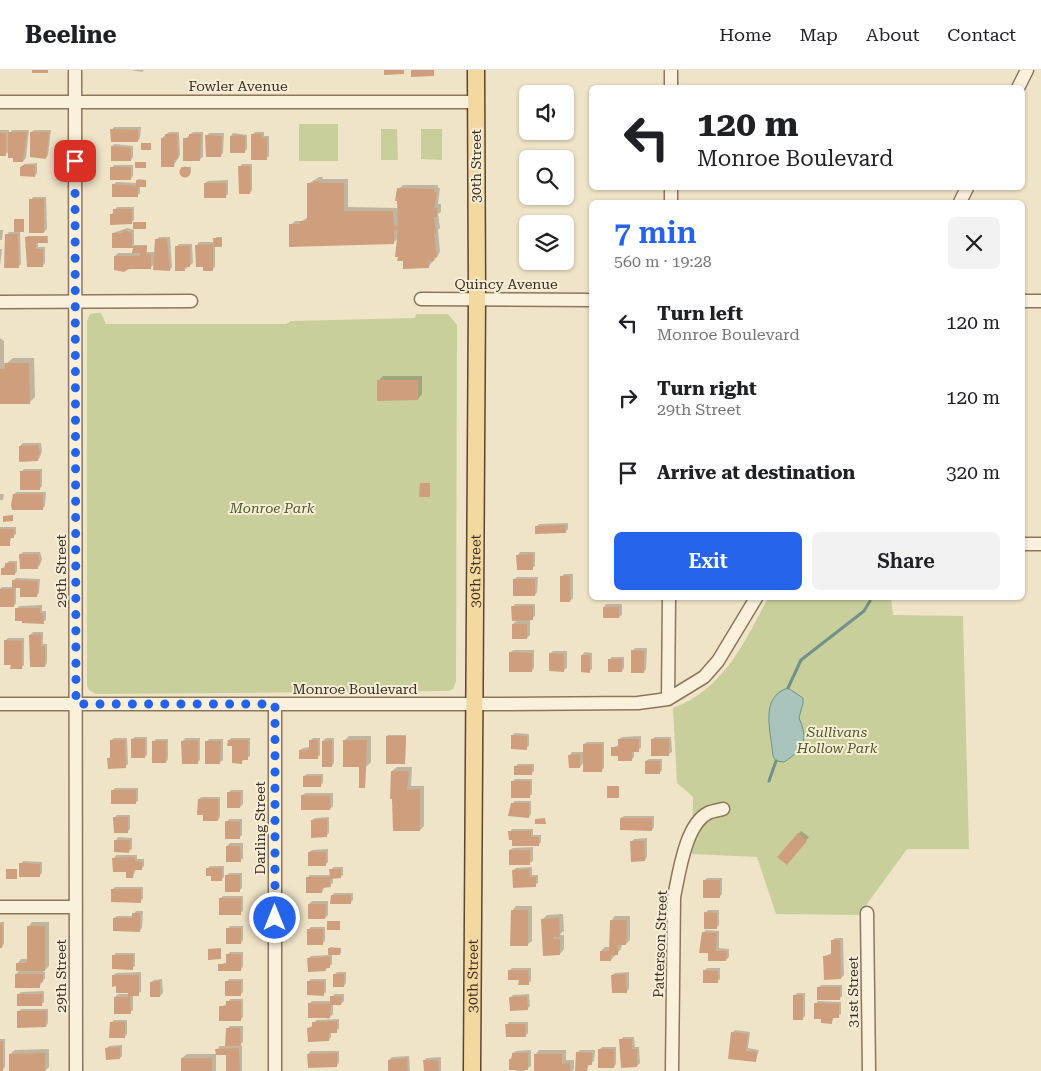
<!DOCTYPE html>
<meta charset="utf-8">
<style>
:root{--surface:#fff;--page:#f2f2f2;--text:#202124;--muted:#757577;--line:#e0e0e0;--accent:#2563eb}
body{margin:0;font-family:"Roboto Serif",serif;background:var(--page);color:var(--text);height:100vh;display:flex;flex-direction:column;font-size:19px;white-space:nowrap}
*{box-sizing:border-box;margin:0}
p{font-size:16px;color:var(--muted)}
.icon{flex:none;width:28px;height:28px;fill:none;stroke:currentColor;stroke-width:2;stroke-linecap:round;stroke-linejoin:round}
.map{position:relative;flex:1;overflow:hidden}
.details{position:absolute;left:589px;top:130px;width:436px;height:400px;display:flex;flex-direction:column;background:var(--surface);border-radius:8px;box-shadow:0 1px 4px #0004}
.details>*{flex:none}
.top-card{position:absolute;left:589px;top:15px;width:436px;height:105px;border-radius:8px;box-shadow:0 1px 4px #0004;background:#fff;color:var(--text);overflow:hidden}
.fabs{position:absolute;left:519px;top:15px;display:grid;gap:10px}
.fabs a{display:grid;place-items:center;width:55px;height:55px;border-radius:8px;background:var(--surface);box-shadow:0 1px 4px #0004;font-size:25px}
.pin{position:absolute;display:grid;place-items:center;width:42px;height:42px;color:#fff;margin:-21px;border-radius:10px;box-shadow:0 2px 8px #0006}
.me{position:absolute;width:55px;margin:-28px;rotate:0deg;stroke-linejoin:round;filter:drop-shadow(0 0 4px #0008)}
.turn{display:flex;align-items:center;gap:18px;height:105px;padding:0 25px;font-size:22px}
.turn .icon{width:65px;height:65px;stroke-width:2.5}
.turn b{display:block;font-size:35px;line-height:42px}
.round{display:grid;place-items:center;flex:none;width:52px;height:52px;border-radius:8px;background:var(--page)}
.summary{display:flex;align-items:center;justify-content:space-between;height:85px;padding:0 25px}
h1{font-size:30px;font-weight:600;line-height:38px;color:var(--accent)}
.button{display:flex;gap:10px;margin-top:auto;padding:10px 25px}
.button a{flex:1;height:58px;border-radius:8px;background:var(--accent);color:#fff;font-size:20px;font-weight:600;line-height:58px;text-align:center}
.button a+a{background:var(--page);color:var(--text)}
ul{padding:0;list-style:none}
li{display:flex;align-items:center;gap:15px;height:75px;padding:0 25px}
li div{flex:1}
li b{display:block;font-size:19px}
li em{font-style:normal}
header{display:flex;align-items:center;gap:30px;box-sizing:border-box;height:70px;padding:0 25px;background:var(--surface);border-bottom:1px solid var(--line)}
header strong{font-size:24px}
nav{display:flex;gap:28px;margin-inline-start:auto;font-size:18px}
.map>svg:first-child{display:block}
.green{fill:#c9cf9b}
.water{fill:#a9c4bc;stroke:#6f938a}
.shadow{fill:#0003}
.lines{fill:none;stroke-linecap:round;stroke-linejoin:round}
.stream{stroke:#6f938a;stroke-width:3}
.building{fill:#cf9f7d}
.minor-casing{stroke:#8d765c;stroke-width:15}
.major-casing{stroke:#5b4430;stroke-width:19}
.minor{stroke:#faf1dc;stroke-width:12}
.major{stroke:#f3d9a0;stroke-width:16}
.route{stroke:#2563eb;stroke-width:9;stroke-dasharray:0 16.2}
.labels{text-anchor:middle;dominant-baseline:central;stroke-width:4;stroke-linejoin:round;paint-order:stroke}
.street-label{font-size:14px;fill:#3d2e20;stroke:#f7eed8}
.park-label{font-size:14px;font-style:italic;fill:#4d5a26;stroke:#f7eed8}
</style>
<header>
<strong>Beeline</strong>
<nav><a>Home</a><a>Map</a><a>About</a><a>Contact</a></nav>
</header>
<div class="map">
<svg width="1041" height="1001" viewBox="0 0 1041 1001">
<rect width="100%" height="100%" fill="#f0e4c8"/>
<path class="green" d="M299,54h39v37h-39z
M381,59h16l1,31h-17z
M421,59h21v31l-21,-1z
M95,243h6l5,11h180l5,-3 124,-3 1,-4h32l9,11 -1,356 -3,8 -5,2 -352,3 -7,-4 -2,-5v-364l3,-7z
M768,528h123l2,17 70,1 6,233h-62l-48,66 -83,-1 -19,-57 -65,-3 1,-57 -16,-14 -4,-75c51,-19 71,-65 95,-110z"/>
<path class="water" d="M788,618l15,10v5l-4,15c10,23 5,31 -15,44l-8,-1 -3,-5c-2,-25 -14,-59 15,-68z"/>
<path class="shadow" d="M131,0h13l-2,2z
M114,57h27l-1,11 -2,3 -26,-11z
M0,60h9v4l3,-4h17l-3,28 -3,3 -9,-4 -4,-6 -4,3h-6z
M34,60h17l-3,25 -2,3 -15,-26z
M169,62h10l1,23 -6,10 -12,-27z
M193,62h10v25l-3,2 -15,-20z
M255,62h9v4h5v20l-2,2 -15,-23z
M209,63h15l-1,20 -3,3 -13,-20z
M233,63l14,2v14l-3,3 -13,-16z
M115,74l18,2v11l-2,3 -19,-14z
M37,93v10l-2,3 -14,-9 3,-3z
M242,94h10v26l-2,3 -10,-26z
M114,95h19v11l-3,3 -18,-11z
M181,97h10v6l-10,2z
M319,107h4l-1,2h26v28l51,1v-19l4,-4h35v3h2l-2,16h3v8l-3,2 2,14 -2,2 2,21 -2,5 -10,11 -24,-7 -6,-22 -5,5 -102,-18 4,-4h7l6,-4v-33z
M138,109l8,1v5l-6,1v7l-3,2 -24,-10 3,-3 22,1z
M228,110v14l-3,3 -20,-14 3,-2z
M33,127h13l1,32 -3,3 -13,-32z
M117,137h17v13l-3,3 -20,-8z
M16,149h8v11l-4,1 1,33 -2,2 -13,-31 3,-3h7z
M134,153h12l-1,5h-11v17h13v7h8l1,-12 3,-3h11l2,30 -2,3 -15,-7 -5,5 -35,-12 3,-3h16v-8l-2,2 -19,-14 14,-5 7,2z
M0,160h3l-1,10h-2z
M27,166h21l-1,6h-9v5h7v16l-3,3 -14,-18h-3l3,-6z
M216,167h6v8l-7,1v21l-3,3 -15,-25 2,-3h16z
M179,174h13l1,19 -9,7 -8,-23z
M0,179h2l-2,17z
M0,268l4,3v22h3l6,-5h21l1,39 -6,6h-29z
M383,306h39v18l-4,5 -40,-18z
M23,373h18l1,8 -2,6 -2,3 -18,-14z
M24,399h18v17l-3,3 -18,-17z
M16,422h30l-1,14 -2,2 -29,-13z
M0,424h4l-1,6h-3z
M568,453v6l-3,3 -29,-5 3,-3z
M0,457h16v7l-4,3 -3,7h-9z
M23,482h17l2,7 -2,6 -3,3 -16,-14z
M520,482h15v14l-3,2 -14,-13z
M9,491h8v10l-2,3 -13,-5z
M564,504h9v24l-3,3 -9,-24z
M517,507h21l-1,15 -2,3 -21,-16z
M16,508l24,1 -1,14 -3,3 -15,-9h-5v16l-2,3h-14v-17l2,-2h11v-6z
M515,534h20v12l-5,3v16l-3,3 -14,-14 5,-5 -5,-12z
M606,534h16v11l-3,2 -15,-10z
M42,535v6h4v9l-3,2 -26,-13 2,-3z
M33,562h10v12h4v19l-2,3 -15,-31z
M8,568h16v27l-3,3 -16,-27z
M635,578h12l-1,21 -2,3 -11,-21z
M513,580h21v18l-2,3 -22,-18z
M553,581h14v17l-3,2 -14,-16z
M585,582l7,1v16l-3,2 -7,-16z
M612,587h12v11l-2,3 -13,-11z
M515,663l14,1v12l-3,2 -14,-12z
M388,665h18l-1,27 -18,-26z
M349,666h22v26l-5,5 -1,20 -5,-18 -15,-29z
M641,666v12l-7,3v6l-3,3 -12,-5 -7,-7 7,-3v-6l3,-2z
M135,667h12v17l-2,3 -13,-18z
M655,667h16l1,15 -3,2 -17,-15z
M114,668h13l1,26 -3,3 -16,-9 3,-3 -1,-15z
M185,668h15v22l-2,2 -15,-21z
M231,668h19v18l-9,6 -7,-17 -5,-5z
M313,668h7v17l-3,3 -17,-8 3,-2 7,-1v-6z
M326,668h8v25l-2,3 -9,-25z
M156,669h12v20l-2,3 -13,-20z
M209,669h14v21l-3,2 -13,-20z
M587,672h17v26l-3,3 -17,-9 -4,5 -10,-12 2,-3h12v-8z
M649,689h13v11l-3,3 -13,-12z
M518,694h16v7l-3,3 -16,-7z
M397,697h15l-1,19h13v40l-4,4 -28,-59z
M307,704h16v9l-3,3 -16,-10z
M515,709h17v15l-3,3 -17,-15z
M115,718h23v13l-3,2 -22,-13z
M231,720h12v14l-3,3 -11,-15z
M305,723h28v13l-3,3 -28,-13z
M201,727h19v20l-2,3 -13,-6 -6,-15z
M515,731h16v13l-2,3 -17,-13z
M117,745h13v14l-3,3 -12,-15z
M624,746h30v11l-2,3 -31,-12z
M329,747v16l-3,3 -14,-16 3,-2z
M229,749h13v16l-3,3 -12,-16z
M512,759h21v6h8v7l-2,2 -26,-5 -3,-7z
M801,761l8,6 -20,23 -10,-4z
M118,767l14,1v11l-3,2 -13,-11z
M647,768v19l-2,3 -14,-18 3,-3z
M230,773h13v15l-3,3 -13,-15z
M533,777v14l-3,2 -20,-13 3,-2z
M328,779v13l-3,3 -16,-13 3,-2z
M116,785h21v4h7v7l-3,3h-5l-3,8 -19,-19z
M23,791l19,1v11l-3,3 -18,-12z
M210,796h14v11l-3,3 -14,-11z
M333,797h10v8l-3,2h-7v6l-8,3 -3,6 -15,-14 3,-3h21z
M532,797v8h6v8l-3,2 -21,-15 2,-2z
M229,803h13v15l-2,2 -14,-14z
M707,808h15v16l-3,3 -15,-16z
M115,817h28v12l-3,2 -28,-11z
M334,823h19v7l-3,3 -18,-7z
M223,826h20v15l-3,2 -19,-15z
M312,831h16v14l-3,3 -16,-14z
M516,836h16v35l-5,4 -15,-34z
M708,840h11v15l-3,3 -11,-15z
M136,841h7l-1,17 -2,2 -26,-12 3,-2h16z
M563,844l1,17 -5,4h5v14l-4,5 -17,-35 4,-4z
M615,846h15v24l-4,4h-4l-1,5 -10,11 -10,-9 4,-4h5l1,-26z
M0,852h4v22l-2,3z
M32,852h17v44l-6,6h2v6l-6,9 -23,-13 4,-4 -3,-6 4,-5h7v-32z
M230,856h13v14l-2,3 -13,-14z
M311,857h14v14l-3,3 -14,-14z
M706,860l13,1v17l10,1v8l-3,3 -16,-8 -7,-19z
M835,868h8l1,37 -3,3 -16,-22 7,-3v-12z
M330,877l11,1v5l-9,1v10l-7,6 -16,-12 2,-2 18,-1z
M230,882h13v15l-3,3 -21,-5 8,-3v-7z
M116,883h19v13l-3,2 -19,-12z
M512,898h19v13l-3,2 -8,-4 -10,-9z
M707,898h13v11l-3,3 -13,-11z
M141,902v20l-8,3v15l-3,2 -15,-15 3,-3h12v-3l-13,-6 -4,-10 3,-2z
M337,902h9v11l-2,3 -10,-11z
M629,902v17l-3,3 -14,-17 3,-2z
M162,909l1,14 -3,3 -9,-14 3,-2z
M229,909h14v13l-3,3 -13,-13z
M311,909h15v13l-3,2 -14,-13z
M821,915h21v11l-3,3 -21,-11z
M44,921v11l-2,2 -23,-10 2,-2z
M797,923h8v23l-3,3 -8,-23z
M334,924h10v7l-3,3h-8v10l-5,5 -19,-15 3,-3h19z
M529,924l1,12 -3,3 -17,-11 3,-3z
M230,929h13v18l-3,3 -20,-13 7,-3z
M818,931l23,1v12l-7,3 -2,5 -16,-18z
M21,939h27v14l-2,3 -28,-14z
M339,949v10l-8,3v5l-2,3 -20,-12 5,-3 2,-5z
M114,950h13v14l-2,3 -14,-14z
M509,952h19v11l-3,3 -18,-11z
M230,956h13v16l-5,4h4v25h-15v-17h-11v17h-34v-13l5,-4h30l2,-8h8v-17z
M735,960l15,2 -2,16 11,2 -3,10 -27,-3 3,-24z
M623,967h11l1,10h4l1,16 -3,3 -16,-26z
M0,969h5v28l-2,2 -3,1z
M122,975v11l-2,2 -13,-10 2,-2z
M602,977h14v17l-2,3 -15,-17z
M49,979v18l-4,4h-35v-17l5,-4z
M531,980v16l-7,5h-8l-6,-11 3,-7 3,-2z
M539,980h27v10h8v9l-2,2h-37v-16z
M580,980h15l-1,11 -5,3 -2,7 -10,-18z
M311,981h28v12l-2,2 -29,-11z
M409,986l1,15h-20l-1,-11 3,-3z
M441,987v14h-16l-1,-11 3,-2z"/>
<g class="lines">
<path class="stream" d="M788,618l13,-28 63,-49 6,-10
M769,711l7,-20"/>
</g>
<path class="building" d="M32,0h16v3h-16z
M384,0h20v4l-20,1z
M411,0h23v6l-23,1z
M110,59l28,1v12h-27z
M8,62h19l-4,30h-10v-4h-5z
M30,62h19l-3,27 -16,-2z
M0,63h6v23h-6z
M165,64h12l1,24 -4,3v6h-13v-29h4z
M189,64h12l-1,27h-17v-23h6z
M251,64h11v4h5v22h-16z
M205,65l17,1 -1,21h-15z
M242,65l3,2v16h-15v-17z
M141,73h10v7h-10z
M111,76l20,2v13h-20z
M135,92h11v6h-11z
M24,95h11v12l-15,-1v-9z
M238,96h12v28h-11z
M179.5 102a5.5 5.5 0 1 1 11 0a5.5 5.5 0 1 1-11 0Z
M110,97h21v13h-21z
M136,110h10v7h-8v10h-26v-13l24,2z
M313,111h6v2h25v28h49l1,15h4l-1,-25h-2l2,-13 37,1v3h3l-3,16h3v9h-3l2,16h-2l3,24h-3v4h-5v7l-26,1v-8h-6l1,-4h-3l3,-27h-4v14l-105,3v-23h11v-3h7v-38h7z
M204,113h22v15h-22z
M29,129h15v34h-15z
M113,139h19v15l-22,1v-11h3z
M14,149h10v13h-10z
M133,152h13v7h-13z
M123,160l9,3v13h15l-1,8h5v15h-22l-5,3 -10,-2v-14h26v-3h-8l1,-5h-21v-15h11z
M5,164h13l1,34h-15z
M47,166l1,7h-12v6h7v18h-16l-2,-30z
M213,168h8l1,9h-8z
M155,169h12l3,32 -17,-1z
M213,174v27h-10v-4h-7l-1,-22z
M175,176h15v21h-6l1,4h-10z
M5,293h24l1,41h-30v-35h5z
M377,310h41v20l-41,1z
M38,375l2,10h-2v6l-19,1v-16z
M20,401h20v19h-20z
M420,413h10v14h-11z
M13,424h30v16h-31l-1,-5z
M13,445v6l-10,1v-6z
M565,455l1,8 -31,1v-8z
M0,459h14v9h-4v8h-10z
M19,484h19l2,9h-2v6h-18z
M533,484v16h-16l-1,-15z
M5,493h10v12h-14v-7h4z
M560,506h10v26h-10z
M513,509h22v17h-22z
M12,510l26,1 -1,16h-17v-9h-6v19h-14v-18h12z
M511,536h22v14l-21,1z
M603,537h16v11h-16z
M15,538h25v5h3l1,11 -22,-1v-2h-7z
M512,554h15v15h-15z
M41,564v12h4v21h-15l-1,-32z
M4,570l18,1v28h-12l1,-4h-7z
M631,580l13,1v22h-13z
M509,582l23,1v19h-23z
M549,583l15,1v18l-15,-1z
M581,585h9v18l-9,-1z
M608,589h14v13h-14z
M511,665l16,1v14l-16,-1z
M386,666h20l-1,28h-19z
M131,669h14v19h-14z
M618,669h21v13h-7v9h-14v-5h-7v-9h7z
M651,669h18v17h-18z
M110,670h15l1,28 -18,1 -1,-11h3z
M198,670v24h-16l-1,-23z
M228,670h20v20h-6v4l-10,-1v-17h-5z
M309,670h9v19h-19v-9h10z
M332,670v27h-10v-26z
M343,670h24l-2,48h-6v-21h-16z
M152,671h14v22h-14z
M205,671h16l-1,23h-15z
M583,674h19v28h-19z
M580,684v14h-11l-1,-13z
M645,691h15v13h-15z
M514,696h18v9h-18z
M391,701h16l2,1 -2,18 13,-1v42h-27l-1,-32h-2z
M303,706h18v11h-18z
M511,711h19v17h-19z
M607,716h12v12h-12z
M111,720h25v14h-25z
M227,722h14l-1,16h-13z
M301,725l29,1v14h-29z
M198,729h20v22h-15v-6h-6z
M511,733h18v15l-21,-2z
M113,747h15v16h-14z
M545,748l1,6h-11v-5z
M620,748h32v13l-32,-1z
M327,749v18l-16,1v-18z
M225,751l15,1v17h-15z
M508,761h23v6h8v9h-27v-6h-3z
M798,763l9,8 -20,24 -10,-8z
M114,770h16l-1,13 -15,-1z
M630,771h14l1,20 -14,1z
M226,776h14l1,16h-15z
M509,780h21v15h-21z
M308,782h18v14h-18z
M135,787v4l7,1v8h-9v8h-7v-6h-13l-1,-14z
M19,793l21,1v13h-21z
M206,798h16v13h-11v-5h-5z
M6,799h11v10h-11z
M329,799h12v9l-11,1 1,8 -9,1v5h-16v-16h24z
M529,799l1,8h6v10l-23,1 -1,-18z
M225,805h15v17h-15z
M703,810h17v18h-17z
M111,819h30v14l-30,-1z
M331,825h20v9h-21z
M219,828h22v17h-22z
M308,834h18l-1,15h-17z
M511,840h17v36h-18z
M704,842l13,1v16h-13z
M132,843h8v19l-27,-1v-13h19z
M559,848l1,19h-7v2h7v16l-17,1 -2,-37z
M610,850h17l-1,25h-8v10h-7v6h-11v-10h9z
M327,851h13v9h-13z
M0,854h2v24h-2z
M27,856h18v45h-29v-8h11z
M226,858h15v16h-15z
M307,859h16v16h-16z
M702,862l15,1 -1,18h11l-1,10h-18v-8h-9z
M831,870h9l1,39 -17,1 -1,-24 8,-1z
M221,878v11l-13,1v-11z
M328,878h12v7h-12z
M226,884h15v17h-23v-7h8z
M112,885h21v15l-21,-1z
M330,887v11h-5l1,3 -18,1 -1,-14z
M508,900h20l1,15h-11l1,-5h-11z
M703,900l15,1v12h-15z
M15,904h28v8h-3v6h-25z
M333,904h11v13h-11z
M626,904l1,19h-15l-1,-18z
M112,905h27v21h-9l1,18h-17v-17h14v-4h-12v-7l-4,1z
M160,911v16h-10v-15z
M225,911h16v15h-16z
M307,911h17v15l-17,-1z
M817,917h23v13h-23z
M17,924h25v12h-25z
M793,925h10v25h-10z
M330,926h12l-1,9h-10l-1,13h-22v-15l22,1z
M527,926l1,14 -18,1 -1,-14z
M226,931h15v20h-22v-15h7z
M814,933l25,1v14h-7v6l-11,-1v-4h-7z
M17,941h29v16l-29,1z
M337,951v12h-8v8l-21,1 -1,-14 5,-1v-5z
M110,952h15v16h-16z
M505,954h20l1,13h-20z
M226,958h14l1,18h-16z
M731,962l17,2 -2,17 11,1 -1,10 -28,-3z
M619,969h13v10h5v18l-16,1z
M0,971h3v30h-3z
M120,977v12l-14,1 -1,-12z
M239,978l1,23h-14v-16h-10l-1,-6z
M598,979h16v19h-16z
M576,982l16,1v12h-5v6h-12z
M45,983v18h-36v-17z
M337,983v14l-29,1 -1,-14z
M512,983h16v17h-19v-11h3z
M534,984h28v10l8,-1v8h-36z
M181,988h31v13h-31z
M407,988l1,13h-20v-11z
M423,990h15l1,11h-15z"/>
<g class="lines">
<defs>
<path id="minor" d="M75,0l1,1001
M671,18v-18
M1018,18l9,-18
M0,32h476
M671,132v-14
M960,132l7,-14
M421,229l170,1
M1022,231h19
M0,232l191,-1
M1022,474h19
M668,629l1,-101
M0,634h494l144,-1 30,-4 36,-22 14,-16 38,-63
M0,837h76
M867,843l2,158
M275,1001v-367
M672,1001l2,-174c5,-23 11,-72 34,-84 4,-2 11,-3 15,-4"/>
<g id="major">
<path id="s1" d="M472,1001l5,-773 -1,-228"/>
</g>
</defs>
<use href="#minor" class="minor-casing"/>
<use href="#major" class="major-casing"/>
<use href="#minor" class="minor"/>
<use href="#major" class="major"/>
</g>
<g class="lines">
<path class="route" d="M75,91l1,543h199v214"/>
</g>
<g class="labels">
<g class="street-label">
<text x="238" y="16">Fowler Avenue</text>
<text transform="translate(476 96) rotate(-90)">30th Street</text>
<text x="506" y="214">Quincy Avenue</text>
<text transform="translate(61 501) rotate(-90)">29th Street</text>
<text stroke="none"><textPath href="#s1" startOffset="500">30th Street</textPath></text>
<text x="355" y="619">Monroe Boulevard</text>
<text transform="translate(260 758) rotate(-90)">Darling Street</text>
<text transform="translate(660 874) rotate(-88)">Patterson Street</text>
<text stroke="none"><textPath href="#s1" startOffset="95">30th Street</textPath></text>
<text transform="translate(61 906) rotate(-90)">29th Street</text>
<text transform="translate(853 922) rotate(-90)">31st Street</text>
</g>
<g class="park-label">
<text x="272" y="438">Monroe Park</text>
<text x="837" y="662">Sullivans<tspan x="837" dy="16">Hollow Park</tspan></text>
</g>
</g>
</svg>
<div class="fabs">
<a><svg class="icon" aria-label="sound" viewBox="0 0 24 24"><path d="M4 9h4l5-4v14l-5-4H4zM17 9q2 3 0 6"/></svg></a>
<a><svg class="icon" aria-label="search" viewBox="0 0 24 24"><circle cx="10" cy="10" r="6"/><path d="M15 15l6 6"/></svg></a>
<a><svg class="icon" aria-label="layers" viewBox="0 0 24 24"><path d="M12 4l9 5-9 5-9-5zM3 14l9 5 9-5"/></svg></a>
</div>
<div class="pin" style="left:75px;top:91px;background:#d93025"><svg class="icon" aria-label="arrive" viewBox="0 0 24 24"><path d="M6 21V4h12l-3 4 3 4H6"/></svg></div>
<svg class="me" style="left:275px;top:848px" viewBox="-20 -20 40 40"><circle r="17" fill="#2563eb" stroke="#fff" stroke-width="3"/><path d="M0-11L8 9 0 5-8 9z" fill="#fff"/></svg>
<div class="top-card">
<div class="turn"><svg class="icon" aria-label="left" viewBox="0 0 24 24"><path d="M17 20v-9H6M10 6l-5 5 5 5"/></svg><div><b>120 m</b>Monroe Boulevard</div></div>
</div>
<section class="details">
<div class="summary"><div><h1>7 min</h1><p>560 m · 19:28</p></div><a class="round"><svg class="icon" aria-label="close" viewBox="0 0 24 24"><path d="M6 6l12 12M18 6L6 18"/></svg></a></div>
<ul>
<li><svg class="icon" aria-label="left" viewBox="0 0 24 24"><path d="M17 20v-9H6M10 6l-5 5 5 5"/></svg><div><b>Turn left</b><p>Monroe Boulevard</p></div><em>120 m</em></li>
<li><svg class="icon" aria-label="right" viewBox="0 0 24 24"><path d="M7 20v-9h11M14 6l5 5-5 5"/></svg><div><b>Turn right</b><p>29th Street</p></div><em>120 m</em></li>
<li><svg class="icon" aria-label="arrive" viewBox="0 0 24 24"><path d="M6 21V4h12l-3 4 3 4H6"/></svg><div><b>Arrive at destination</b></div><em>320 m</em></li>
</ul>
<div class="button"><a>Exit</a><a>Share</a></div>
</section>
</div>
